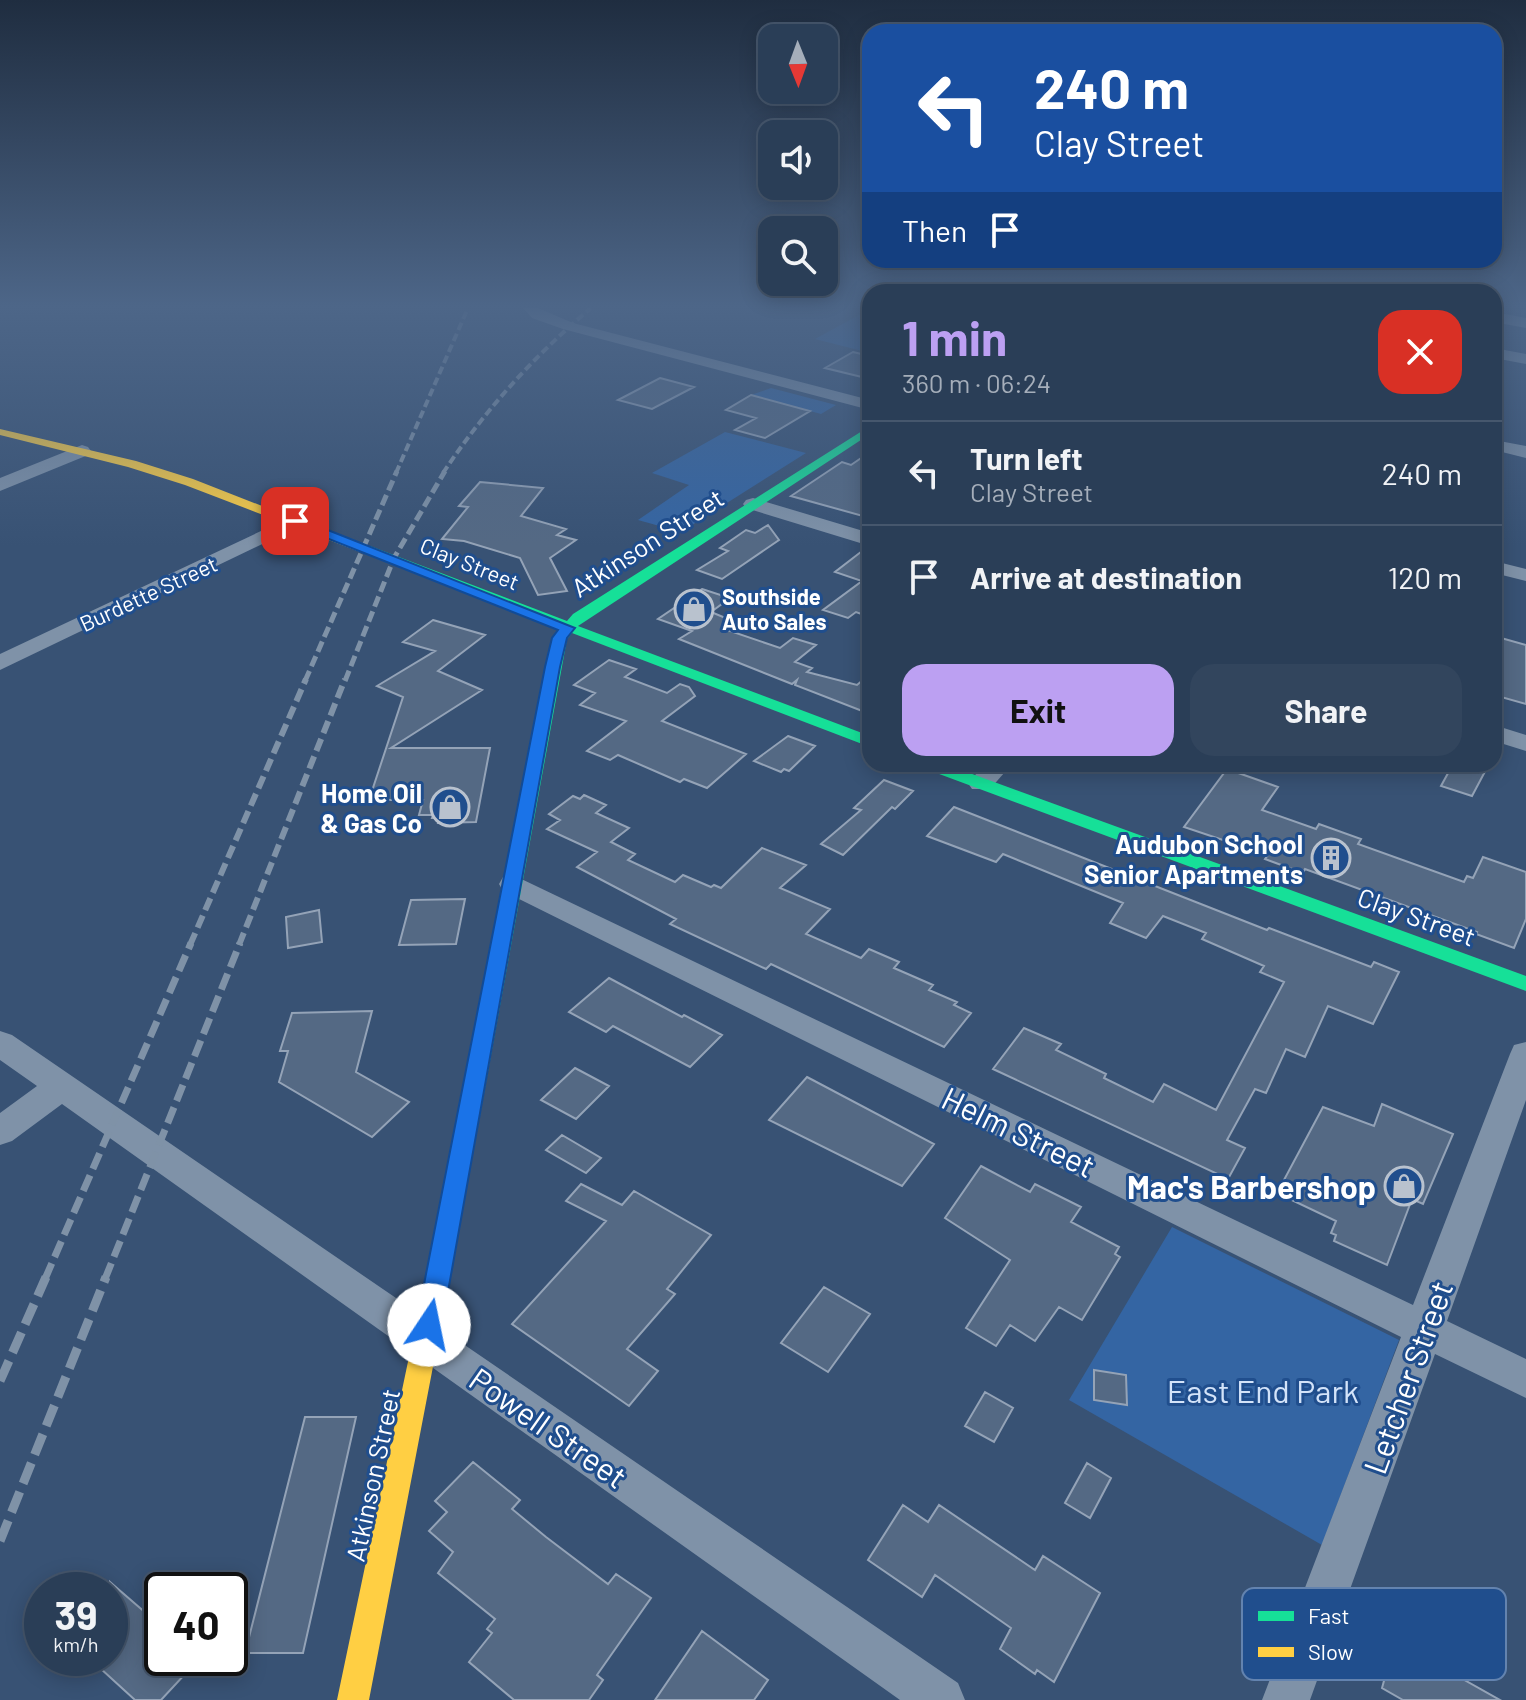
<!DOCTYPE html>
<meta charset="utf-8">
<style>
:root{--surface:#2a3e57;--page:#32455d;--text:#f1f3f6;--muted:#a5aeba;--line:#46576d;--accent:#bca0f2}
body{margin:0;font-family:Barlow,sans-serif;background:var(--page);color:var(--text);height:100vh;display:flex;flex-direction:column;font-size:30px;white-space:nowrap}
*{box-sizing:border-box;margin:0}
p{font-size:26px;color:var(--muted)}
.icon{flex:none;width:44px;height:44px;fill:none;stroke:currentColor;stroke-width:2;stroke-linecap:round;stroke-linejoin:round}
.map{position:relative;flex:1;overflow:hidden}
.details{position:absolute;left:862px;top:284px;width:640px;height:488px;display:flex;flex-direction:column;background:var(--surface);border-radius:24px;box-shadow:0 4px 20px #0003,0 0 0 2px var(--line)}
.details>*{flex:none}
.top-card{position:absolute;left:862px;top:24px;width:640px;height:244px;border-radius:24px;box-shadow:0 4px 20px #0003,0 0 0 2px var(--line);background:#1a4fa0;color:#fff;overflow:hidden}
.needle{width:52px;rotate:179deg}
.buttons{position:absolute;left:758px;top:24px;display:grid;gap:16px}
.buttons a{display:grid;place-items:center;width:80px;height:80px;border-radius:16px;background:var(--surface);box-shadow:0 4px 20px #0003,0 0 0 2px var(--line);font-size:40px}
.speed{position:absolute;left:24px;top:1572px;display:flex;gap:16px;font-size:40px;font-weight:700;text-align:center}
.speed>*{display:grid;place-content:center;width:104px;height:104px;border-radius:50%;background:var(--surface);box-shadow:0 4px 20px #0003,0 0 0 2px var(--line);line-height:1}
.speed small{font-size:20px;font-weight:400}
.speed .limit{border:4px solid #111;border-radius:12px;background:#fff;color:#111}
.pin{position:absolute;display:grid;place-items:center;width:68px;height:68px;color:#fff;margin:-34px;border-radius:16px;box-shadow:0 4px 12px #0006}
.me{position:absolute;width:88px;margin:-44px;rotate:11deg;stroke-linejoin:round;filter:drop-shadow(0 0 6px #0008)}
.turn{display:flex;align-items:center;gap:28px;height:168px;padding:0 40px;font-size:36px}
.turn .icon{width:104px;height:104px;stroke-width:2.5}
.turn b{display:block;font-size:56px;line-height:68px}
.then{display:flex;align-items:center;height:76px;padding:0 40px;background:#0003;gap:16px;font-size:30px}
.round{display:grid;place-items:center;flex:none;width:84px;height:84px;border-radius:24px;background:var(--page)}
.head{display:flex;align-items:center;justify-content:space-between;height:136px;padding:0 40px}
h1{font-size:48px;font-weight:700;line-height:60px;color:var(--accent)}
.primary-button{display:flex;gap:16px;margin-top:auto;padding:16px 40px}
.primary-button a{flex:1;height:92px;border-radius:24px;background:var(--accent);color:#111;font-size:32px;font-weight:700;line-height:92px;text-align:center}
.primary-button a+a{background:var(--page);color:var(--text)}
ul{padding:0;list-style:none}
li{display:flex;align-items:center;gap:24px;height:104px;padding:0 40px;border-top:2px solid var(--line)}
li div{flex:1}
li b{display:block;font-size:30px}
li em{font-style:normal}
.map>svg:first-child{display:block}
.green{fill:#3465a3}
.building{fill:#546984;stroke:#94a3b7;stroke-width:2}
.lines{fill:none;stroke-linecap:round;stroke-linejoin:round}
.street{fill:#7f92a8;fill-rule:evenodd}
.fast{fill:#16e098;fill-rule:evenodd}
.slow{fill:#ffcf43;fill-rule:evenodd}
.rail-far4{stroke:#7f92a7;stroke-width:4;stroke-dasharray:8 4;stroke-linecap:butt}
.rail-far3{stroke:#7f92a7;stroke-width:5;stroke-dasharray:11 5;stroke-linecap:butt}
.rail-far2{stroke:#7f92a7;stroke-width:6;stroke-dasharray:13 6;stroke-linecap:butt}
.rail-far1{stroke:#7f92a7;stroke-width:7;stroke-dasharray:17 7;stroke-linecap:butt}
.rail{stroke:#7f92a7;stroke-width:9;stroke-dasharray:22 9;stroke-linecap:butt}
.route{fill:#1a73e8;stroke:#114b97;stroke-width:2}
.labels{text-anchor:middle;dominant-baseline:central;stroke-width:6;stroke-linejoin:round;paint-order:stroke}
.far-street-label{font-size:22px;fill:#fff;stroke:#204e8d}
.far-poi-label{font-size:22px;font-weight:bold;fill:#fff;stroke:#204e8d;text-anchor:start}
.street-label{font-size:26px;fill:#fff;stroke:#204e8d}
.poi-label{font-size:26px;font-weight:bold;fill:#fff;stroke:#204e8d;text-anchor:end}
.near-street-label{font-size:32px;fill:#fff;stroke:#204e8d}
.near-poi-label{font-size:32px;font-weight:bold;fill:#fff;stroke:#204e8d;text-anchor:end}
.near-park-label{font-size:32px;fill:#d3e3f9;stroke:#204e8d}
.key{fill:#204e8d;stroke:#6383af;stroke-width:2}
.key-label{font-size:22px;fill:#fff}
</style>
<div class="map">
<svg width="1526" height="1700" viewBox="0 0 1526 1700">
<rect width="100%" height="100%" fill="#385274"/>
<path class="green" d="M870,309v44l-55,-14z
M771,388l65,17 -15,9 -70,-19z
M725,432l81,21 -125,79 -43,-12 51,-35 -37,-12z
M1172,1227l227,113 -77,205 -253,-145z"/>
<path class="building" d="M853,352l17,4v23l-45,-11z
M660,378l34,9 -42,22 -34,-9z
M751,395l59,16 -45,27 -30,-8 21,-12 -30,-8z
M870,452v66l-79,-22 51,-34 9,3z
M480,482l63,6 -22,28 45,13 -9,6 19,5 -26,18 17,33 -29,4 -18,-37 -56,-17 -22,-2 26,-32 -9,-1z
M768,525l11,15 -57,39 -25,-9 31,-19 -8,-3 26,-18 9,3z
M866,548l4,1v68l-14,-5 -8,6 -25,-8 39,-29 -27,-9z
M702,589l28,9 -19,14 29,12 -10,7 50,17 13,-10 23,7 -21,17 17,6 -5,4 50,13 13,-11v40l-75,-29 2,-5 -5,4 -113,-45 13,-8 -34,-12z
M433,620l52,15 -47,36 44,19 -91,58h99l-14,74 -38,1 1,-5h-7l1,-3h-14l4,-15h-54l34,-103 -26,-11 58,-35 -32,-9z
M1494,636l32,9v59l-32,-9z
M609,660l27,9 -11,8 42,16 13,-9 9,3 6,9 -33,25 84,33 -39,34 -23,-9 -4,3 -62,-27 -8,5 -23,-9 39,-30 -46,-16 15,-12 -21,-8z
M788,736l27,10 -26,25 -5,-2 -3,3 -27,-11z
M1453,764h36l-17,32 -31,-10z
M1227,769l51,18 -16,23 54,19 3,-5 42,15 -3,5 106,38 3,-6 6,2 10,-21 43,15v47l-12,29 -38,-14 1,-2 -172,-63 -2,4 -38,-14 3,-4 -84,-28z
M884,780l29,11 -18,18 -3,-2 -49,48 -22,-11 40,-34 -7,-2z
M584,795l22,10 -10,8 33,15 -18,14 24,12 -7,6 47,22 8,-7 28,12 3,-2 7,3 41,-40 44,17 -26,23 50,21 -24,25 55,24 8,-9 30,13 -5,6 39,17 -4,5 28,12 -3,3 17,8 -27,34 -173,-83 -5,5 -96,-45 6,-5 -99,-52 20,-15 -50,-23 13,-9 -11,-6 24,-18 7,3z
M954,807l313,123 2,-2 102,39 3,-5 25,10 -26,52 -45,-18 -23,51 -19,-8 -20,44 -11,-4 -28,51 18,8 -17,31 -235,-110 31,-41 37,16 -5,6 50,24 -2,4 49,24 11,-18 52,26 68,-128 -24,-10 4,-6 -62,-27 4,-6 -43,-17 -17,22 -36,-15 13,-20 -120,-49 -7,8 -69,-26z
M465,899l-9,45 -57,1 12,-45z
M319,910l3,32 -34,6 -2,-31z
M609,978l73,39 2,-2 38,20 -32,32 -77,-41 -7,6 -37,-20z
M372,1011l-16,61 53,30 -37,35 -93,-55 9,-31h-8l12,-38z
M575,1068l34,18 -33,33 -35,-19z
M807,1077l127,67 -32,42 -133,-66z
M1382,1104l71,30 -30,70 -11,-5 -25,66 -53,-24 2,-6 -5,-2 5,-12 -59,-28 46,-86 51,19z
M562,1135l39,23 -15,15 -40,-23z
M981,1166l49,26 5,-8 46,23 -10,15 48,25 -4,7 5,3 -38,63 -23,-13 -24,34 -25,-16 -14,21 -30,-18 44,-68 -65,-42z
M581,1184l41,21 12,-14 77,44 -44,54 8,5 -48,55 31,22 -29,35 -117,-82 94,-103 -40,-20z
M824,1287l46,27 -42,58 -47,-29z
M1094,1370l32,5 1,30 -33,-5z
M985,1392l28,16 -19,34 -29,-16z
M305,1417h51l-53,236h-58z
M473,1462l47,38 -8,9 34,28 62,47 8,-10 35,24 -54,77 6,5 -14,20h-75l-45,-38 23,-29 -5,-4 8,-10 -57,-46 15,-21 -24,-21 18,-19 -12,-11z
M1087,1463l24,15 -21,40 -25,-15z
M903,1505l25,17 11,-17 96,65 8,-14 57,37 -46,89 -17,-12 -2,4 -35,-25 11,-21 -76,-53 -13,22 -54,-37z
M110,1582l52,45v31h38l-39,42h-26l-46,-42h21z
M702,1631l66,49 -14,20h-99z
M1395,1641l105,59h-97l-21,-12z"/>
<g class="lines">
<path class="street" d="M523,308h15l35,15 297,77v10l-307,-81 -31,-11z
M1494,312l32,6v10l-32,-6z
M1494,348l32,6v10l-32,-6z
M1494,440l32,6v12l-32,-8z
M82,445l6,2 3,4 -3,4 -88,36v-13z
M753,498l117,35v13l-124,-38 -3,-4 3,-4z
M295,515l10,6 -3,4 -302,145v-16z
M1494,561l32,8v12l-32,-8z
M1494,725l32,10v16l-32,-10z
M985,764h27l-22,25h-18l-4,-6z
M513,875l900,430 97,-251 4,-9 12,-3v58l-79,221 79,38v39l-91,-44 -125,346h-48l139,-363 -898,-446 -4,-7 4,-7z
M0,1031l12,4 946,648 7,17h-65l-838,-596 -50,37 -12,4v-32l37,-27 -37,-26z"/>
<path class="fast" d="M870,426v8l-292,192 292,110v11l-298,-114 -5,6 -112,613 -3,7 -9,3 -9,-3 -3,-7 122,-614 7,-9 -202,-80 2,-3h10l197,75 6,-7z
M921,764h24l581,212v15l-603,-223z"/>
<path class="slow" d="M0,429l136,32 57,18 179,70 -2,3h-10l-175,-67 -57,-18 -128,-32z
M443,1242l9,3 3,7 -86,448h-32l94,-448 3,-7z"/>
<path class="rail-far4" d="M396,473l72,-165
M443,473c42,-63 91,-117 148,-165"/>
<path class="rail-far3" d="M305,681l92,-210
M345,681l49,-123 51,-87"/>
<path class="rail-far2" d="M190,945l116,-266
M239,945l106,-266"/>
<path class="rail-far1" d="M45,1279l146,-336
M105,1279l135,-336"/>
<path class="rail" d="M0,1381l46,-104
M0,1541l106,-264"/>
</g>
<linearGradient id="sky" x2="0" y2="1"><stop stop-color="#1f2d40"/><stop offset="0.56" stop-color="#4d6688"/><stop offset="1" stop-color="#4d6688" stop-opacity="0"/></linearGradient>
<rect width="1526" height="546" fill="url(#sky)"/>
<path class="route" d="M295,517l280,111 -8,10 -7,29 -118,658 -4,8 -9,3 -9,-3 -4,-8 129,-658 7,-29 6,-8 -267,-106v-6z"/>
<defs>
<symbol id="shop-ring" viewBox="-11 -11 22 22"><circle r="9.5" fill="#204e8d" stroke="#b9c2ce" stroke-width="1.5"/><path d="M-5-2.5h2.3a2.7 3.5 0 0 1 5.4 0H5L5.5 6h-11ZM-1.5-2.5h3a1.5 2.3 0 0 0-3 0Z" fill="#b9c2ce"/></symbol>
<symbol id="building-ring" viewBox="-11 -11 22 22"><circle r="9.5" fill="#204e8d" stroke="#b9c2ce" stroke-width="1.5"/><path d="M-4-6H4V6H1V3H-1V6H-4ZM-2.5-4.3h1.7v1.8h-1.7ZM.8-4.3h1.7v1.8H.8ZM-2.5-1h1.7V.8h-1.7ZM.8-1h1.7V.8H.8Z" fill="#b9c2ce"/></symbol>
</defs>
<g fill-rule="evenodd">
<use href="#shop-ring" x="672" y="587" width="44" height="44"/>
<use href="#shop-ring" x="428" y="785" width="44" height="44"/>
<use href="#building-ring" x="1309" y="836" width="44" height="44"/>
<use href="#shop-ring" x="1382" y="1164" width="44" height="44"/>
</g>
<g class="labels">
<g class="far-street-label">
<text transform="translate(470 563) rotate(22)">Clay Street</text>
<text transform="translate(148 593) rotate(-25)">Burdette Street</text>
</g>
<g class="far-poi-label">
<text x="722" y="596">Southside<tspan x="722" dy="25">Auto Sales</tspan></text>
</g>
<g class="street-label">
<text transform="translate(647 542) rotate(-33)">Atkinson Street</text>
<text transform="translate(1417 916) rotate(20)">Clay Street</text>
<text transform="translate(372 1475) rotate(-78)">Atkinson Street</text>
</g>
<g class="poi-label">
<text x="422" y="792">Home Oil<tspan x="422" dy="30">&amp; Gas Co</tspan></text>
<text x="1303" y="843">Audubon School<tspan x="1303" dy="30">Senior Apartments</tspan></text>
</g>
<g class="near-street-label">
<text transform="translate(1019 1131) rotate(26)">Helm Street</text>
<text transform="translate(1407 1377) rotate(-70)">Letcher Street</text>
<text transform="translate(549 1427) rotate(35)">Powell Street</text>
</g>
<g class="near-poi-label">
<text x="1376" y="1186">Mac's Barbershop</text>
</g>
<g class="near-park-label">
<text x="1263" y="1390">East End Park</text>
</g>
</g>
<rect x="1242" y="1588" width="264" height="92" rx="12" class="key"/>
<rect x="1258" y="1611" width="36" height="10" fill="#16e098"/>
<rect x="1258" y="1647" width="36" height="10" fill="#ffcf43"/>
<g class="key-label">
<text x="1308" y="1624">Fast</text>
<text x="1308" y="1660">Slow</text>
</g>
</svg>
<div class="buttons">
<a><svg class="needle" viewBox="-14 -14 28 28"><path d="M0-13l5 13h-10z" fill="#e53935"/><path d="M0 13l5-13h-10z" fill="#a5aeba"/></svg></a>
<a><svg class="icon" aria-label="sound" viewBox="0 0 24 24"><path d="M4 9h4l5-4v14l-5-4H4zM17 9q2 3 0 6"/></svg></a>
<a><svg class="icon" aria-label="search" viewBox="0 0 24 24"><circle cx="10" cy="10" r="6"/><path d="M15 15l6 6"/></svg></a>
</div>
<div class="speed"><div>39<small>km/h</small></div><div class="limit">40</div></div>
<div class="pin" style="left:295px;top:521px;background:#d93025"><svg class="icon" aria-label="arrive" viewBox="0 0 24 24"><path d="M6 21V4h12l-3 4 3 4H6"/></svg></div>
<svg class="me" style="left:429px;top:1325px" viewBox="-20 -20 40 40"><circle r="19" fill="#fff"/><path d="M0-13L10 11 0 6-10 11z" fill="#1a73e8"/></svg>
<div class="top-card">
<div class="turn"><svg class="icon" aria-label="left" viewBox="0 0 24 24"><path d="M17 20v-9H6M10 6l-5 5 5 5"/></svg><div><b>240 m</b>Clay Street</div></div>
<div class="then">Then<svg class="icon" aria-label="arrive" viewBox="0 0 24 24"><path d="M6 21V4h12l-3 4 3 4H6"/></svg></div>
</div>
<section class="details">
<div class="head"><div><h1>1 min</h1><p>360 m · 06:24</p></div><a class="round" style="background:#d93025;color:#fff"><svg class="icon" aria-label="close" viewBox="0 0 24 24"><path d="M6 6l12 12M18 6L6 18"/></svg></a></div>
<ul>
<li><svg class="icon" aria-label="left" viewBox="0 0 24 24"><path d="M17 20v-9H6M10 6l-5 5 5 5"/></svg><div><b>Turn left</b><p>Clay Street</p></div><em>240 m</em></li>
<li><svg class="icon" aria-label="arrive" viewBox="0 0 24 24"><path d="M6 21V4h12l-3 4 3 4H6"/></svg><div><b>Arrive at destination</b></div><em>120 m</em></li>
</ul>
<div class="primary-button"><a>Exit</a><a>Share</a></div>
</section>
</div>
